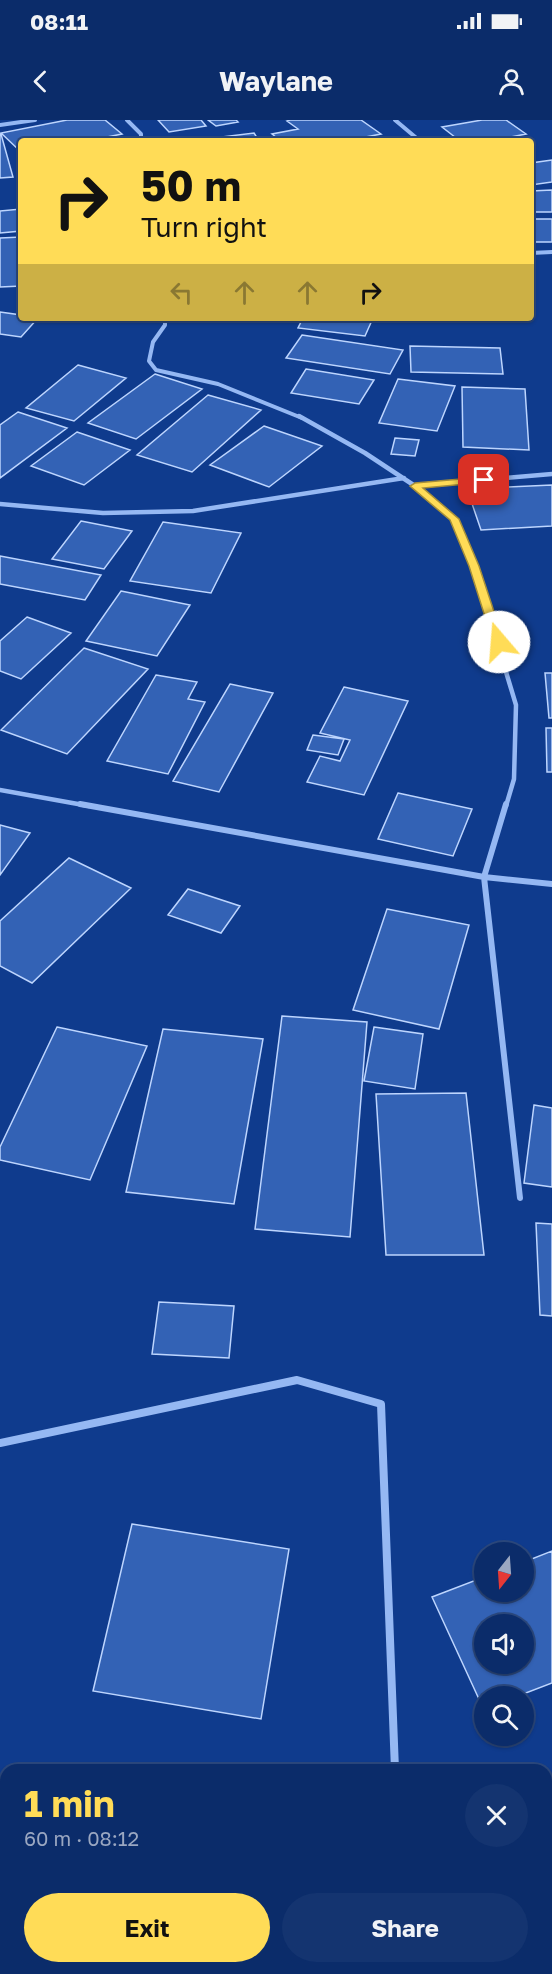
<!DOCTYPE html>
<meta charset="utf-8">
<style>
:root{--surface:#0b2c6a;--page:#143470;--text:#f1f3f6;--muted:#9aa7c1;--line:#2b487e;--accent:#ffdc57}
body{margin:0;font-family:"Golos Text",sans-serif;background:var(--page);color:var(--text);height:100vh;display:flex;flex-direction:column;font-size:22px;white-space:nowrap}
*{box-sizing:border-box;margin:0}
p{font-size:20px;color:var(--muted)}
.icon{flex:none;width:33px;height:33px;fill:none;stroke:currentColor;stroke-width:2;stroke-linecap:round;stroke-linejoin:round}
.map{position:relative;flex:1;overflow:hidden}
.details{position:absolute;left:0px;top:1644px;width:552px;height:210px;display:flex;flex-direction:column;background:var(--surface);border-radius:18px 18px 0 0;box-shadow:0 2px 4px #0004,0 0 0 2px var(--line)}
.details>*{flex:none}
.guide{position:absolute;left:18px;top:18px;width:516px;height:183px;border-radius:6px;box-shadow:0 2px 4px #0004,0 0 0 2px var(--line);background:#ffdc57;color:#111;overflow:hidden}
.needle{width:39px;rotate:197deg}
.tools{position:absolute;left:474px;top:1422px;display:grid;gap:12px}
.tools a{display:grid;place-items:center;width:60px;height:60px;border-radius:50%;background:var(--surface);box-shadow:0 2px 4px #0004,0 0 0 2px var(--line);font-size:30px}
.pin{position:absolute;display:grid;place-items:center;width:51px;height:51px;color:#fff;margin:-26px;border-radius:12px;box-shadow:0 3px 9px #0006}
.me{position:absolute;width:66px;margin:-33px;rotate:342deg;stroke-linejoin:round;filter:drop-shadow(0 0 4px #0008)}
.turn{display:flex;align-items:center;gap:21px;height:126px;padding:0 24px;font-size:27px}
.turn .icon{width:78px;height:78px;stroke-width:2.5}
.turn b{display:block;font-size:42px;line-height:51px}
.lanes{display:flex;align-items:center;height:57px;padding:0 24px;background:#0003;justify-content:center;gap:30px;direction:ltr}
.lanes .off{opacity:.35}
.round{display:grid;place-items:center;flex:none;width:63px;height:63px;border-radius:32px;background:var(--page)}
.overview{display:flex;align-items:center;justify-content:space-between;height:102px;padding:0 24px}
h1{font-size:36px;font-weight:700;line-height:45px;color:var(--accent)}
.primary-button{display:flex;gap:12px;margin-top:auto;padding:12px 24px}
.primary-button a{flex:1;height:69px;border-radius:36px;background:var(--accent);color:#111;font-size:24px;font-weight:700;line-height:69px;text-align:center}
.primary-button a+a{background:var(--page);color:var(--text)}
.status{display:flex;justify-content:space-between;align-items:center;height:42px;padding:0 30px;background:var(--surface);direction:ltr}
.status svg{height:16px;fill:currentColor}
header{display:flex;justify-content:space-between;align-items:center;height:78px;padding:0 24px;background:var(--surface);font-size:27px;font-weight:700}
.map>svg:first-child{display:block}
.building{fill:#3362b5;stroke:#bdd5fe;stroke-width:1.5;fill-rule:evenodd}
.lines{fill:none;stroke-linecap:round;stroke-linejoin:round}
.minor-far3{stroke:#95b8f3;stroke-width:4}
.minor-far2{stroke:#95b8f3;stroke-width:4.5}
.minor-far1{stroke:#95b8f3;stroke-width:6}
.minor{stroke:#95b8f3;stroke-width:8}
.route{fill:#ffdc57;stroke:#a68f39;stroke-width:1.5}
</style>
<div class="status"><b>08:11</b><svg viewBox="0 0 49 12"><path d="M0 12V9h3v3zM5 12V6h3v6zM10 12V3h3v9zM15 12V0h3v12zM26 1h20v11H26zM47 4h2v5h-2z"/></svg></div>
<header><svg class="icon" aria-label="back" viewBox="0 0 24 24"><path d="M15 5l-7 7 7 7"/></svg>Waylane<svg class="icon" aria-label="person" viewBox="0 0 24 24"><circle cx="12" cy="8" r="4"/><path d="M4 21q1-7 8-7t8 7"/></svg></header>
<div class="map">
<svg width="552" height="1854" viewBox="0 0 552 1854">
<rect width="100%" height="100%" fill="#0f3b8d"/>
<path class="building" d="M67,0h38l17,14 -35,7h-66v11l-20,-19z
M158,0h43l5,6 -37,6z
M208,0h28l2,2 -22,4z
M361,0l20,14 -36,7h-64l-9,-7 26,-5 -11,-8 3,-1z
M482,0h24l20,14 -37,7h-29l-18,-14z
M254,13l5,8h-70z
M0,14h1l12,43 -13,1z
M552,40v22l-21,3v-22z
M552,70v22h-21v-21z
M21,89v22l-21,2v-22z
M531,99h21v23h-21z
M21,117v49l-21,1v-49z
M0,192l21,3v3h17l-17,19 -21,-3z
M303,198h70l-8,18 -67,-8z
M302,215l101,15 -13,24 -104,-16z
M410,226l90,2 3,26 -92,-2z
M78,245l48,13 -52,43 -48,-13z
M306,249l68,11 -15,24 -68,-11z
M155,254l47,15 -66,50 -48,-16z
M398,259l57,7 -18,45 -58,-8z
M462,267l63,2 4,61 -66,-3z
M208,275l53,15 -69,62 -55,-17z
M18,292l49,16 -67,50v-53z
M264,306l58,20 -53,41 -59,-22z
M77,312l53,18 -46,35 -53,-19z
M395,318l24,2 -4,16 -24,-2z
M552,365v41l-71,4 -14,-41z
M81,401l51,10 -28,38 -52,-10z
M163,402l78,11 -30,60 -81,-12z
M0,436l101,19 -16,25 -85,-16z
M121,471l69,14 -33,51 -71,-15z
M27,497l44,16 -50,46 -21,-8v-30z
M84,528l64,21 -81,85 -66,-24z
M545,553h7v45h-3z
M156,555l41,7 -9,17 17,3 -37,72 -61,-13z
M230,564l43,9 -54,99 -46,-11z
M344,567l64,14 -44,94 -57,-13 13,-26 20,5 10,-21 -30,-7z
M546,608h6v44h-5z
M313,615l31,4 -6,16 -31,-5z
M398,673l74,16 -19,47 -75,-17z
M0,705l30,8 -30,42z
M69,738l62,30 -99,95 -32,-17v-45z
M188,769l52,17 -19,27 -53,-18z
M387,789l82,16 -30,104 -86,-19z
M282,896l85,6 -17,215 -95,-8z
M57,907l90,19 -57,134 -90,-20v-13z
M374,907l49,7 -8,55 -51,-8z
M163,909l100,10 -29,165 -108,-12z
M466,973l18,162h-98l-10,-161z
M534,985l18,3v79l-28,-4z
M536,1103l16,1v92l-12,-1z
M159,1182l75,4 -5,52 -77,-4z
M132,1404l157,25 -28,170 -168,-28z
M552,1431v132l-34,13h-34v14l-52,-113 52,-20v15h40v-30zM484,1504h40v40h-40z
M546,1735l6,1v118h-95v-6h89z"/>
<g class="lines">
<path class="minor-far3" d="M127,0l14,14v7
M395,0l25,21
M0,5l35,-5
M531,133l21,-1
M165,198v7l-12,17 -4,19 7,9 62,14 84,34"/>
<path class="minor-far2" d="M299,296l66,37 50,33 39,33 20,47 42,139 -2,74 -8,27
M415,366l137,-12
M0,384l103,9 90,-2 211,-33
M0,670l89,16"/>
<path class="minor-far1" d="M80,684l404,73 68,7
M506,684l-22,73 36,321"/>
<path class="minor" d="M0,1323l297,-63 84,24 14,366
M403,1848v6"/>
</g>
<path class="route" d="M484,357l4,3 -1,2 -64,6 36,31 20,47 25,76 -5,4 -6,-4 -24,-76 -19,-46 -40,-34 5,-3z"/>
</svg>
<div class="tools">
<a><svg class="needle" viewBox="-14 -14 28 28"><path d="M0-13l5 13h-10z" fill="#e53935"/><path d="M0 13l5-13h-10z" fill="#9aa7c1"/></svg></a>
<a><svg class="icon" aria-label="sound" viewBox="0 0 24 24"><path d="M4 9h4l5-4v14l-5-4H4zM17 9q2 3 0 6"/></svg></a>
<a><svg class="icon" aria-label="search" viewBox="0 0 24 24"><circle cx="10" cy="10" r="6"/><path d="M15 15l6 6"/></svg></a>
</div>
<div class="pin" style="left:484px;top:360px;background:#d93025"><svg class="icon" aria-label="arrive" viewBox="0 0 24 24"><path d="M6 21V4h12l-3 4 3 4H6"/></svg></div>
<svg class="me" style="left:499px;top:522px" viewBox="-20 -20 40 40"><circle r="19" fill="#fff"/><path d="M0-13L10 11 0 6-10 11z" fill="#ffdc57"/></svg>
<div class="guide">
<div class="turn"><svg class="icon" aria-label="right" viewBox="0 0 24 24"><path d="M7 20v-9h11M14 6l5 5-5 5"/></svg><div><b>50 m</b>Turn right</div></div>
<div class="lanes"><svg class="icon off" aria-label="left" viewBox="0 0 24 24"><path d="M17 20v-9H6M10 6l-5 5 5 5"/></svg><svg class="icon off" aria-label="ahead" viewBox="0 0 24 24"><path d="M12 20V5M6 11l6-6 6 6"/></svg><svg class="icon off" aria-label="ahead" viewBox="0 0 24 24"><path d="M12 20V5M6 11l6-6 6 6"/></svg><svg class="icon" aria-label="right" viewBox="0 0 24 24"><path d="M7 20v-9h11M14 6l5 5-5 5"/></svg></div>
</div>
<section class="details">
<div class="overview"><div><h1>1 min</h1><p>60 m · 08:12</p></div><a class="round"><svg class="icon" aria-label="close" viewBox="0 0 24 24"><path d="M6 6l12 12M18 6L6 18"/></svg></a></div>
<div class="primary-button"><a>Exit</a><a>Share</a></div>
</section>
</div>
